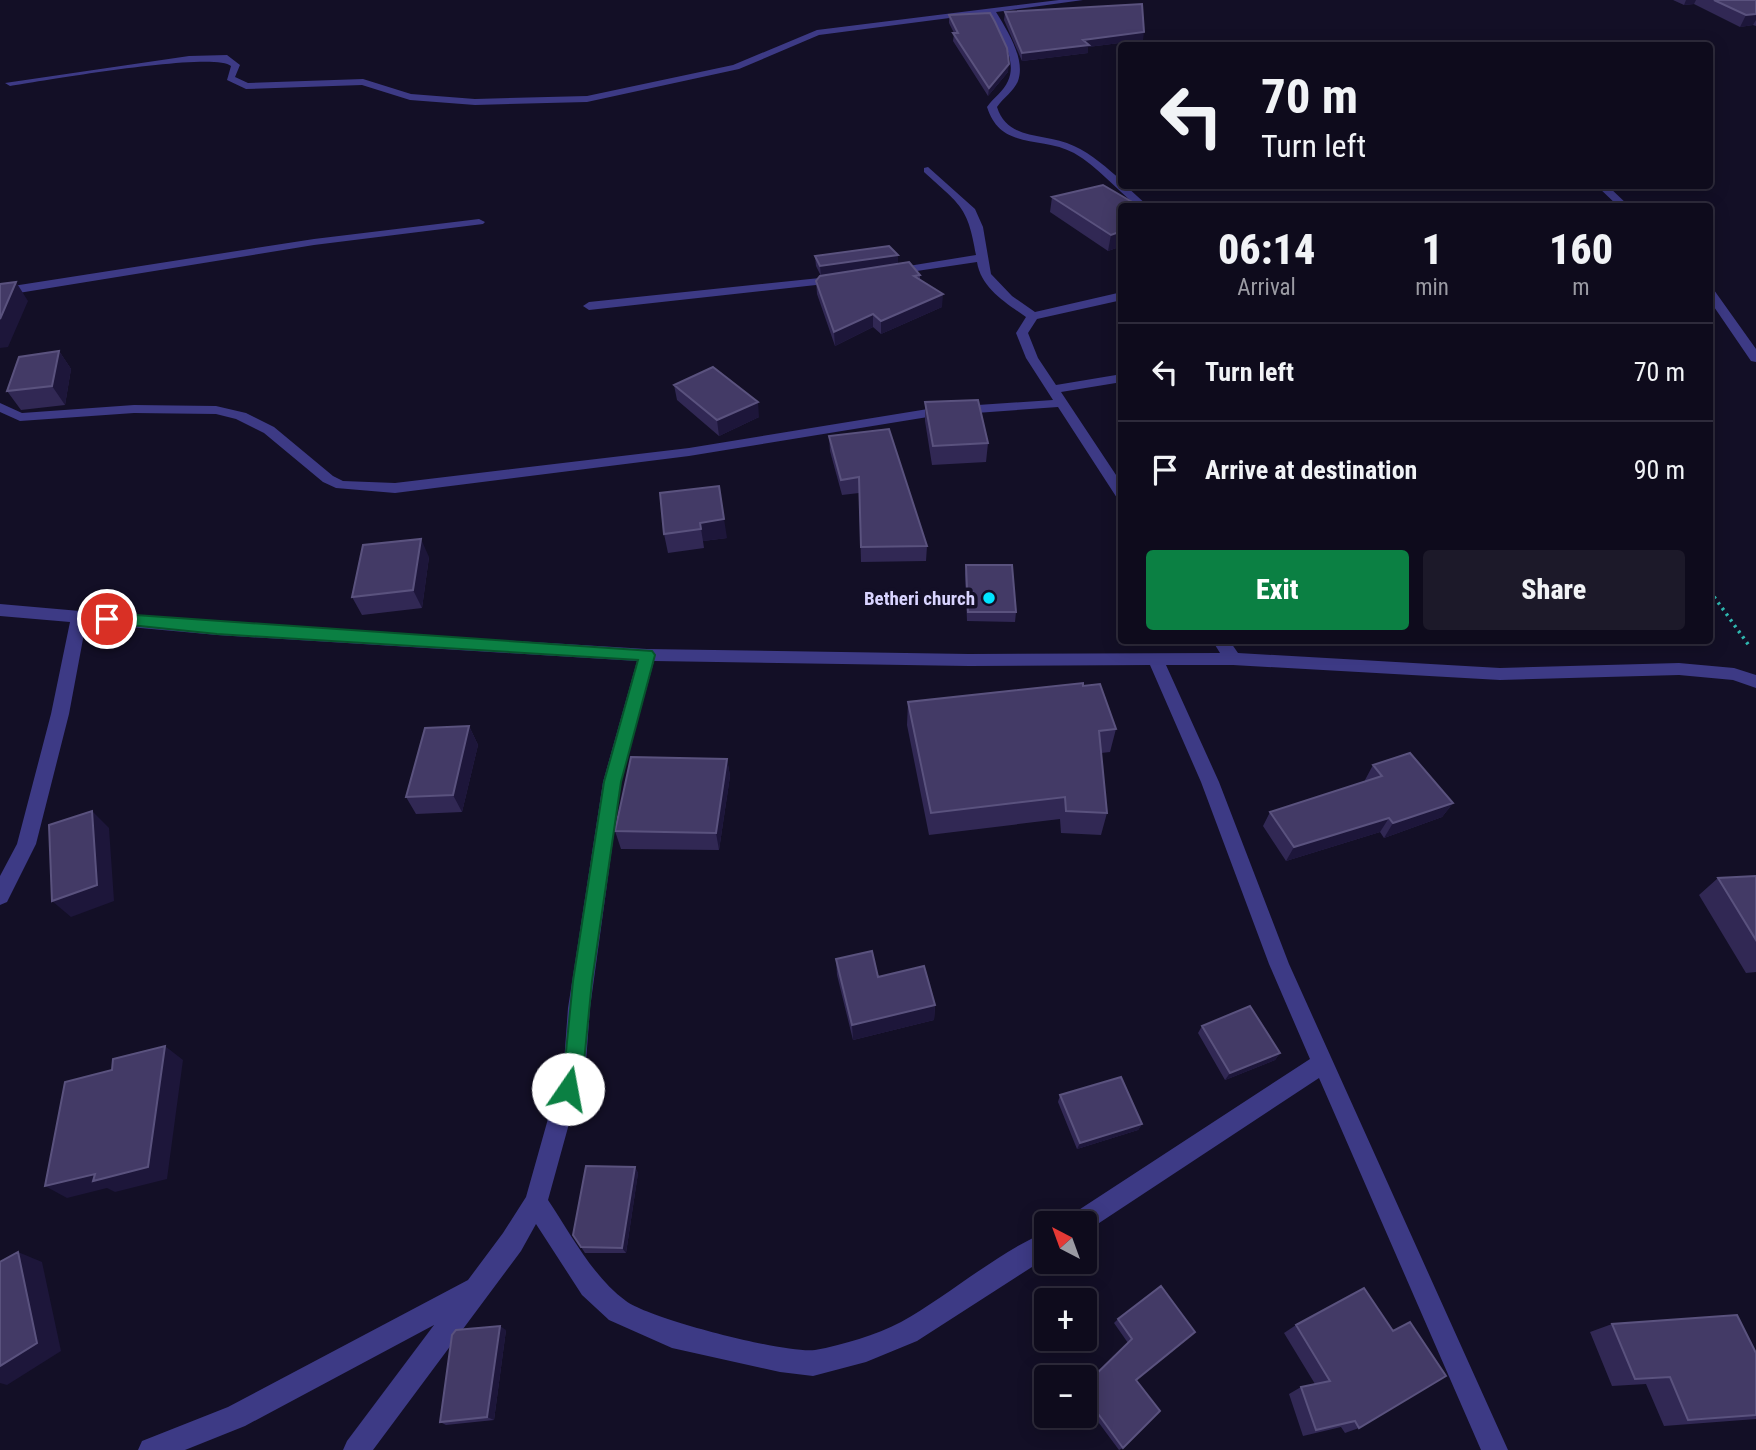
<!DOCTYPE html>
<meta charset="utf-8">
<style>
:root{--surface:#0e0b1c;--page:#1c1929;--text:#f1f3f6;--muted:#9b9ba3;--line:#2e2b3b;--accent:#0b8043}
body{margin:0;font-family:"Roboto Condensed",sans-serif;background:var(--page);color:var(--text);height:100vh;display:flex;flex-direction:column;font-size:26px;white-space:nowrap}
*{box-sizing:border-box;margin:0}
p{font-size:23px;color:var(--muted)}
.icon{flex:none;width:38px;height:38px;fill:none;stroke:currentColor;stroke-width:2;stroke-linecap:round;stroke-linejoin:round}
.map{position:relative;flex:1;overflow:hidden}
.drawer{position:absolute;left:1118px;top:203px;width:595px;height:441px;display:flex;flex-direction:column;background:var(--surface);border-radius:7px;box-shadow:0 4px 18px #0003,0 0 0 2px var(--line)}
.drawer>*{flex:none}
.top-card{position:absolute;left:1118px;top:42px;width:595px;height:147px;border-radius:7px;box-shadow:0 4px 18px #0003,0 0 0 2px var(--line);background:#0e0b1c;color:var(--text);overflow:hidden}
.needle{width:46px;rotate:319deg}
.tools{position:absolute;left:1034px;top:1211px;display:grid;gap:14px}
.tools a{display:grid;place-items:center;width:63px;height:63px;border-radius:7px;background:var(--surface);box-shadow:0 4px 18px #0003,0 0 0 2px var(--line);font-size:35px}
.pin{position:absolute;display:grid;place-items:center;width:60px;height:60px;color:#fff;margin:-30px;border:4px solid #fff;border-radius:50%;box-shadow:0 2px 7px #0007}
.me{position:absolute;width:77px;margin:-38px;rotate:12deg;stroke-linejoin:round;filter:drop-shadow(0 0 5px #0008)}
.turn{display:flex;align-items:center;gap:24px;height:147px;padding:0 28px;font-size:32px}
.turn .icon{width:91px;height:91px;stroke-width:2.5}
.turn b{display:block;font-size:49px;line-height:60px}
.eta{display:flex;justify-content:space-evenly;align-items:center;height:119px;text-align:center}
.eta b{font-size:42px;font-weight:800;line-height:49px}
.cta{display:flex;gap:14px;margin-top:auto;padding:14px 28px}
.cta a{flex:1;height:80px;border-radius:7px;background:var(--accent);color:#fff;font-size:28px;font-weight:800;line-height:80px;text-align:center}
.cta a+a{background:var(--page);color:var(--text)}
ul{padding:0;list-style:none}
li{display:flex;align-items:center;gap:21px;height:98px;padding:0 28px;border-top:2px solid var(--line)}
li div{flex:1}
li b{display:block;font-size:26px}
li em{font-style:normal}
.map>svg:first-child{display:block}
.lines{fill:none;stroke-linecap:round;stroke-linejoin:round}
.path{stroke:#2fb8b0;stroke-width:3.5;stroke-dasharray:2.5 4.5;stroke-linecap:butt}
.minor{fill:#3d3a85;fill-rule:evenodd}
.wall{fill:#312854}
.shaded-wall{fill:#1d163a}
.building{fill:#433a66;stroke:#5a527e;stroke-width:2}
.route{fill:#0b8043;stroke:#07532c;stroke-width:2}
.poi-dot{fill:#00e5ff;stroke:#130f26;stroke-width:2.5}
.labels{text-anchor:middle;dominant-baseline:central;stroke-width:7;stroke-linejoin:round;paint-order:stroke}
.poi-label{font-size:19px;font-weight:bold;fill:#d9d4ff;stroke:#130f26;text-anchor:end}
</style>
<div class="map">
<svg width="1756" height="1450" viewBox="0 0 1756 1450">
<rect width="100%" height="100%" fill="#130f26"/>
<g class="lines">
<path class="path" d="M1710,591l40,56"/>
<path class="minor" d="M1059,0h24l-87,12c11,18 30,47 22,69 -4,10 -15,17 -21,26 11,35 49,25 77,39 18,8 33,22 48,35v5h4l22,20h-11c-21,-17 -39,-39 -63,-53 -33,-18 -73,-2 -87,-46 6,-9 17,-16 21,-26 10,-21 -9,-50 -20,-68l-169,22 -80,34 -152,33 -112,3 -65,-5 -48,-15 -116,4 -19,-9 4,-14c-18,-15 -188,15 -221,20l-5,-3 184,-27 38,-1 13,10 -5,12 13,6 115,-4 48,15 64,5 112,-3 146,-31 84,-35z
M928,167l47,42 8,18 8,47 21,22 23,16 87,-20v8l-85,19 -9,14 10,25 18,27 66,-11v8l-61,10 61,92v16l-5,-2 -59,-91 -124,9 -245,40 -294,37 -59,-5 -13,-6 -59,-49 -28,-14 -20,-5 -82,-1 -114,8 -20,-9v-9l22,10 112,-8 82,1 30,7 28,14 59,49 10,5 52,2 294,-35 245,-40 119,-8 -27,-42 -10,-25 10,-16c-20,-14 -45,-29 -49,-55l-87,13 -6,-3 6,-3 86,-14c-8,-49 -16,-50 -52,-83v-4z
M1597,186h11l21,20h-11z
M479,219l6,3 -2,2 -169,21 -314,51v-8l314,-49z
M839,276l4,2v4l-254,28 -6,-4 6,-4z
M1710,289l4,1 42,59v13l-5,-1 -41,-60z
M0,604l217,19 430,26 322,5 251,-1 -8,-13h17l9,13 262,15 179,-5 55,5 22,7v13l-23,-8 -54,-5 -179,5 -267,-15h-67l53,117 70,182 219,486h-27l-162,-372 -232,153 -2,1v-9h-18l4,-8 239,-156 -41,-95 -68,-182 -51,-117 -181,1 -315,-5 -33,121 -31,226 -4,54 -38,138c23,34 44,76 78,101 24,18 160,53 189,49 28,-5 61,-15 86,-28 47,-26 97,-70 145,-90v26l-129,83 -51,21 -53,14 -33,-4 -108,-24 -63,-28 -27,-25 -46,-71 -15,27 -148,199h-30l4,-9 87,-116 -189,101 -60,24h-47l4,-9 86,-34 240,-127 35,-47 23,-36 38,-135 4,-54 35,-226 34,-121 -420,-26 -131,-12 -17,91 -33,130 -29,58 -7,3v-29l17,-32 34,-130 19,-92 -70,-6z"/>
</g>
<path class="wall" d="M1673,0h83v26l-3,-1 -13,2 -46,-23 -10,1z
M1005,12l138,28 -55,7v6l-66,8 -18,-41z
M949,15l59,57 -20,24 -35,-55 1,-8 -5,-10z
M1052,197l70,9v40l-14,5 -58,-39z
M815,256l83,8 22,11v5l22,27 -61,27 -8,-7 -38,19 -18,-52 -1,-13 5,-5 -5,-10z
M59,351l12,18 -6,36 -44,5 -14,-19z
M674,385l85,32 -40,19 -42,-36z
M925,402l63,41 -2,19 -54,3 -7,-44z
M829,436l98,110 -1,15 -65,1 -2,-69 -17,2 -12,-44z
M660,493l67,45 -24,3 1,7 -36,5 -4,-19z
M429,557l-7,51 -60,7 -10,-18z
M966,565l50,47 -1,10 -48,-1 -2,-47z
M1083,686l33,43 -6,23 -9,1 6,60 -6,22 -40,-2 -1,-14 -131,16 -22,-110 1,-23z
M469,726l9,19 -16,67 -46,2 -10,-17z
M727,759l3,17 -11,74 -98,-1 -6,-18z
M1373,765l80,38 -11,14 -58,21 -4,-6 -94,29 -23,-35 7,-14 95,-31v-1z
M1756,876v96l-10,1 -47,-78 19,-17z
M836,959l42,18 57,28 -1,15 -81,20 -16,-65z
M1202,1026l78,27 -5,7 -50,20 -27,-47z
M1060,1095l82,29 -4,6 -61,19 -19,-47z
M635,1167l3,6 -12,80h-41l-4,-6z
M1161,1286l-25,94 -13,68 -4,2 -26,-35 -3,2 -5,-6v-26l43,-42 -14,-20 4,-4z
M1612,1324l144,29v66l-92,7 -18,-42 -34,2 -22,-54z
M1296,1325l63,103 -14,5 -4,-6 -38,9 -14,-42 12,-7 14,-3 -31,-51z
M506,1330l-12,90 -48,5 -6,-3z"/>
<path class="shaded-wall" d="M1686,0h10l-2,4 -10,1z
M1756,14v6l-3,5 -13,2 6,-12z
M1144,32l-1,8 -55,7v6l-66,8v-8l61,-13z
M1009,64l-1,8 -20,24 1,-8z
M1122,231v15l-14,5 3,-16z
M898,255v9l-77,12 -1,-10z
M16,282l12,19 -20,46 -8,1v-29z
M943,294l-1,13 -61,27v-13z
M873,314v13l-38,19 -1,-14z
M59,351l12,18 -6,36 -13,-19z
M758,402l1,15 -40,19 -2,-16z
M724,519l3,19 -24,3 -3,-18z
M421,539l8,18 -7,51 -9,-18z
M469,726l9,19 -16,67 -9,-17z
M727,759l3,17 -11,74 -3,-17z
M1453,803l-11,14 -58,21 9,-15z
M92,811l17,17 5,73 -43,16 -19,-16z
M1389,818l-9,14 -94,29 8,-14z
M935,1005l-1,15 -81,20 -1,-15z
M165,1046l18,14 -16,119 -52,13 -8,-4 -40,10 -22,-12z
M1280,1053l-5,7 -50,20 5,-7z
M1142,1124l-4,6 -61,19 3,-6z
M635,1167l3,6 -12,80 -4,-5z
M18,1252l24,10 19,89 -54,34 -7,-2v-17z
M500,1326l6,4 -12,90 -7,-3z"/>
<path class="building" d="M1714,0h42v14l-10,1z
M1142,4l2,28 -61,8 6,5 -67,8 -17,-41z
M990,13l5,9 12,26 2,16 -20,24 -36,-55h5l-9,-18z
M1103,185l36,21h-17v25l-11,4 -59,-38z
M889,246l9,9 -78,11 -5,-10z
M909,262l11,13 -6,1 29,18 -62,27 -8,-7 -39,18 -18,-51 4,-5z
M16,282l-16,37v-35z
M59,351l-7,35 -45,5 12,-34z
M713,367l45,35 -41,18 -43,-35z
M978,400l10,43 -55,3 -8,-44z
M889,429l38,117 -66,1 -2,-70 -18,3 -12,-44z
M719,486l5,33 -24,4 1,6 -37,5 -4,-41z
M421,539l-8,51 -61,7 11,-52z
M966,565h46l4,47h-48z
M1083,683v3l17,-2 16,45 -17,2 8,82 -41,-2 -1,-14 -134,16 -23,-111z
M469,726l-16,69 -47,2 19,-69z
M1410,753l43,50 -60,20 -4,-5 -95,29 -24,-35 112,-36 -9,-11z
M631,757l96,2 -11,74 -101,-2z
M92,811l5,74 -45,16 -3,-76z
M1756,876v64l-38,-62z
M872,951l6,26 46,-11 11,39 -83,20 -16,-66z
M1250,1006l30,47 -50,20 -28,-47z
M165,1046l-17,121 -55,14 2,-7 -50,12 20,-104 47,-12 1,-11z
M1121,1077l21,47 -62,19 -20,-48z
M586,1166l49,1 -13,81 -41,-1 -8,-12z
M18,1252l19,91 -37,23v-104z
M1161,1286l34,46 -59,48 24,31 -37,37 -27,-37 -3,3 -8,-9v-20l47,-46 -14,-20z
M1364,1288l29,43 17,-9 36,54 -87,52 -4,-7 -39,9 -15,-43 29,-6 -34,-56z
M1737,1315l19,38v62l-68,5 -18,-43 -35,2 -23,-55z
M500,1326l-13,91 -47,5 12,-87 4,-5z"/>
<path class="route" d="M107,613l545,38 3,4 -34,127 -29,199 -8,81 -9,34 -7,3 -7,-3 -3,-7 7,-27 8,-81 31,-199 34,-122 -421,-26 -116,-12v-7z"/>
<circle class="poi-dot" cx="989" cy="598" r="7"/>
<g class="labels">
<g class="poi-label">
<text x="975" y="598">Betheri church</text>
</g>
</g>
</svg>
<div class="tools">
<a><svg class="needle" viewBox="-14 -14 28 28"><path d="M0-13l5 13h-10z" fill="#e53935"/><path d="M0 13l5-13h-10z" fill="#9b9ba3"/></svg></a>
<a>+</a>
<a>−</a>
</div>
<div class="pin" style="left:107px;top:619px;background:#d93025"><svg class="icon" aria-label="arrive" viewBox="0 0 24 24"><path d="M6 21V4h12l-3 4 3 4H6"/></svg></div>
<svg class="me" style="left:568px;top:1089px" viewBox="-20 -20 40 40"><circle r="19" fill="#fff"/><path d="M0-13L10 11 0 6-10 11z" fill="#0b8043"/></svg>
<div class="top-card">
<div class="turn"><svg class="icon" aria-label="left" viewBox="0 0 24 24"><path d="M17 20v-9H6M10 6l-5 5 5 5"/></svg><div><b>70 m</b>Turn left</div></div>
</div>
<section class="drawer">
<div class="eta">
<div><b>06:14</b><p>Arrival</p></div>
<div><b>1</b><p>min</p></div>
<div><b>160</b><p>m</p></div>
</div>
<ul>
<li><svg class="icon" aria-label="left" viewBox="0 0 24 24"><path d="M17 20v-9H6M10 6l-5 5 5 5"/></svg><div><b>Turn left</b></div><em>70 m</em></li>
<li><svg class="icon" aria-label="arrive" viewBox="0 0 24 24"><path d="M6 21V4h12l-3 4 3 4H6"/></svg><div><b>Arrive at destination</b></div><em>90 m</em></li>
</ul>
<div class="cta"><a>Exit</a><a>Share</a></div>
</section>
</div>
